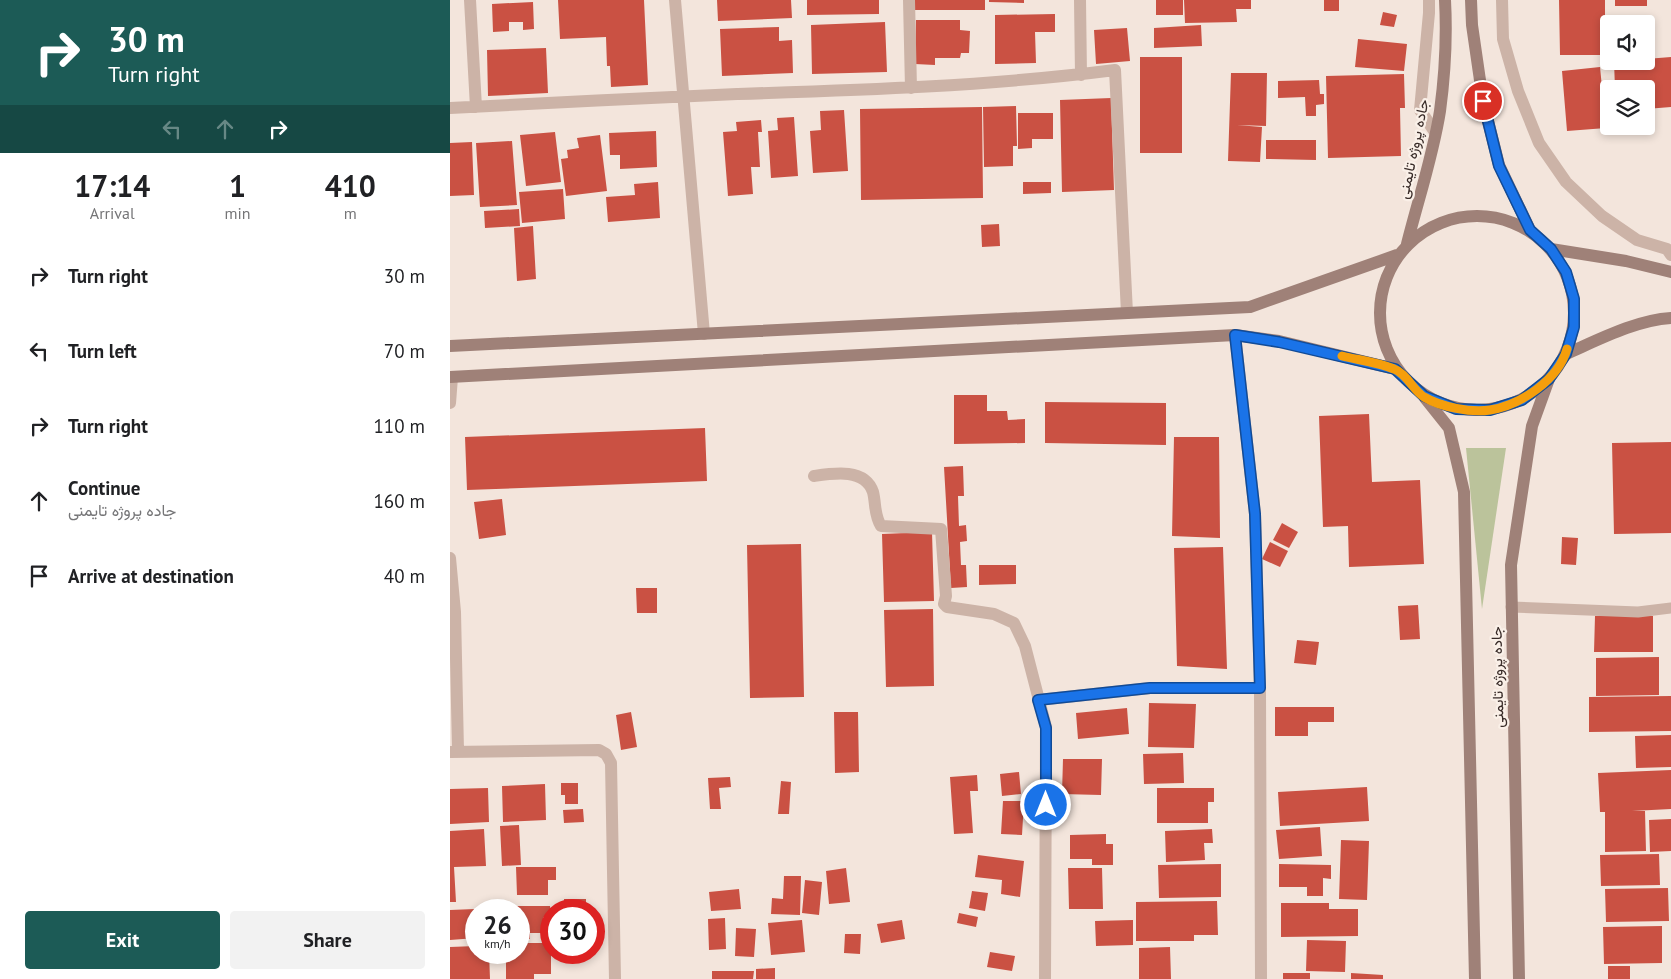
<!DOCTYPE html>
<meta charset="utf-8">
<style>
:root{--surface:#fff;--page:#f2f2f2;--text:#202124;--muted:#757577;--accent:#1c5b56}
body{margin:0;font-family:"PT Sans",Vazirmatn,sans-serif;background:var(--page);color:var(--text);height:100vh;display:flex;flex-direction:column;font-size:19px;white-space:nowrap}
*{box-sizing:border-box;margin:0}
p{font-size:16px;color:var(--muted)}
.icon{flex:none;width:28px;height:28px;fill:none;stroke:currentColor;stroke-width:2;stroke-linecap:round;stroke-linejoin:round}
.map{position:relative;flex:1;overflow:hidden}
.details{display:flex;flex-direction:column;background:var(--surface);width:450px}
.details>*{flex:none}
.guide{background:#1c5b56;color:#fff;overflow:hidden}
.buttons{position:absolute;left:1150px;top:15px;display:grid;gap:10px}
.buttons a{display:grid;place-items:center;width:55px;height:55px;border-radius:5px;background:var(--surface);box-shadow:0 2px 8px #0003;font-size:25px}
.speed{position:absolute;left:15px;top:899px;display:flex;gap:10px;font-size:25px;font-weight:700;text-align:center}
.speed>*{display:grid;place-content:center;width:65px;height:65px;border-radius:50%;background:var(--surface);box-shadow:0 2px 8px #0003;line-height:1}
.speed small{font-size:12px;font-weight:400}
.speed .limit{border:8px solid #d22;background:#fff;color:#111}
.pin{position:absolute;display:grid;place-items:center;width:42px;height:42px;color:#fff;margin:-21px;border:2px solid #fff;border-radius:50%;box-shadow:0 1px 5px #0007}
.me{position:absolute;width:55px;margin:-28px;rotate:0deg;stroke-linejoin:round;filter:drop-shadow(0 0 4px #0008)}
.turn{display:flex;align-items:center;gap:18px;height:105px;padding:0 25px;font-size:22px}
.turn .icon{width:65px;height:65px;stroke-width:2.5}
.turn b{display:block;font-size:35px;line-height:42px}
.lanes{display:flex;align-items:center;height:48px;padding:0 25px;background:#0003;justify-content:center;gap:25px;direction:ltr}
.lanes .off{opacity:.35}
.eta{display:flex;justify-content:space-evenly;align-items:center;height:85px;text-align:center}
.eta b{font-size:30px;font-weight:700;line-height:35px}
.button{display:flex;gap:10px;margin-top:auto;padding:10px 25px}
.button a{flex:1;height:58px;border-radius:5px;background:var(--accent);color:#fff;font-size:20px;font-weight:700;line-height:58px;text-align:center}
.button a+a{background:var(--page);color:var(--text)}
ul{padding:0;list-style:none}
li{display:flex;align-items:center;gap:15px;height:75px;padding:0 25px}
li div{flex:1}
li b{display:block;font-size:19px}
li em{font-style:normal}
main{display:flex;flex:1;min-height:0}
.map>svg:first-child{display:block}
.green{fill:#bbc39b}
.building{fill:#ca5143}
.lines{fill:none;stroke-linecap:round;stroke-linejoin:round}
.service{stroke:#ccb3a7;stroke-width:11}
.minor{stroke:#ccb3a7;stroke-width:12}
.secondary{stroke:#9f8178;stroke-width:12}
.route-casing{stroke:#114b97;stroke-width:12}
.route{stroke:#1a73e8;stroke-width:9}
.slow{stroke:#f59e0b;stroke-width:9}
.labels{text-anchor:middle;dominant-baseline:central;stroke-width:4.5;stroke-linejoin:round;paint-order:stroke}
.street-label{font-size:15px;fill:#382b28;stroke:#faf0e8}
</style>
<main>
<section class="details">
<div class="guide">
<div class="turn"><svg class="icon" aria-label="right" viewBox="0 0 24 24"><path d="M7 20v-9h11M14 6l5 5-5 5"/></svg><div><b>30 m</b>Turn right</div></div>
<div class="lanes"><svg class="icon off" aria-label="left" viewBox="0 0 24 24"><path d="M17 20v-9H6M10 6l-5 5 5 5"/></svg><svg class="icon off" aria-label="ahead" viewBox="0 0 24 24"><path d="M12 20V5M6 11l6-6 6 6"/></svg><svg class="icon" aria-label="right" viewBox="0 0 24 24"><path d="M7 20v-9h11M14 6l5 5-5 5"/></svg></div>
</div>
<div class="eta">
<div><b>17:14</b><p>Arrival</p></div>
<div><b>1</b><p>min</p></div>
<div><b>410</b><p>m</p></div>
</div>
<ul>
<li><svg class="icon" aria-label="right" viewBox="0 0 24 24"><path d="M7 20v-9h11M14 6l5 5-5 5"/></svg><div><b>Turn right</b></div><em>30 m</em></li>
<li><svg class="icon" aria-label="left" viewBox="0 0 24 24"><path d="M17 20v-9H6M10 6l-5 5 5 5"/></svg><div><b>Turn left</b></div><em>70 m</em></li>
<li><svg class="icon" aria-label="right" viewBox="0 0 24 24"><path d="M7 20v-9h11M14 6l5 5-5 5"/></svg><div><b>Turn right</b></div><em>110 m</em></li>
<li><svg class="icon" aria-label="ahead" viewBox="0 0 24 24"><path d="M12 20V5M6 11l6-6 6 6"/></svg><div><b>Continue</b><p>جاده پروژه تایمنی</p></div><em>160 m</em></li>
<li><svg class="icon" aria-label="arrive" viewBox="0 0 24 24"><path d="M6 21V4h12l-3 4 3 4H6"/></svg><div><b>Arrive at destination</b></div><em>40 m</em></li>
</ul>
<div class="button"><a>Exit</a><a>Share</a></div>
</section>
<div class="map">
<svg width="1221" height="979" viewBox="0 0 1221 979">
<rect width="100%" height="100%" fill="#f3e5dc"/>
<path class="green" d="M1016,448h40l-24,161z"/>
<path class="building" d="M108,0h86l4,85 -37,2 -1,-21h-3l-1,-29 -46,2z
M267,0h74l1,18 -74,3z
M357,0h72v14l-72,1z
M465,0h70v10h-70z
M539,0h35v3l-35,-1z
M706,0h27v15h-27z
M734,0h67v9h-15l1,13 -52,1z
M874,0h15v11h-15z
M1109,0h46v55h-45z
M1165,0h32v6h-32z
M83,2l1,27 -11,1v-8h-14v9l-16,1 -1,-28z
M933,12l14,3 -3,12 -14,-2z
M605,14v18h-20l1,31 -41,1v-49z
M466,20h44v10l10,1 -1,22h-8l-1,5h-25v7l-20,-1z
M435,22l2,50 -75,2 -1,-49z
M751,25l1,21 -48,2v-20z
M329,27v14l13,-1 1,33 -71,3 -2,-47z
M677,28l3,33 -34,3 -2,-34z
M908,39l49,5 -3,27 -49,-4z
M96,48l2,45 -60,3 -1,-46z
M690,57h42v96h-42z
M1221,57v50l-25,2v-20h-31l-1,-28h32v-2z
M1150,67l6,61 -39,3 -5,-60z
M781,73h36l-1,53 -29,-1 25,2 -2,35 -32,-1z
M954,74l1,34h-5l1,48 -73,2 -2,-82z
M869,80l1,14h4v10l-8,1v11h-10l-1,-19 -27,1v-17z
M661,98l3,92 -52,2 -2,-92z
M566,106l1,40h-4v20l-29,1 -1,-60z
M532,107l1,91 -122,2 -1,-91z
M394,110l4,61 -35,2 -3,-42 11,-1 -1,-19z
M568,113h35v26h-21v9l-14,1z
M344,117l4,59 -27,2 -3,-47 10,-1 -1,-12z
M311,120l1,12h-4l2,35h-9l2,27 -25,2 -5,-64 14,-1 -1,-9z
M206,131l1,36 -37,2v-14h-10l-1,-22z
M105,132l6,50 -35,4 -6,-51z
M150,135l7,56 -41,5 -5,-37 7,-1 -1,-8 12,-2 -2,-10z
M816,140h50v20l-50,-1z
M62,141l5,64 -37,2 -4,-64z
M22,142l2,53 -24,1v-53z
M208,182l2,36 -52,4 -2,-25 29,-2 -1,-11z
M573,182h28v11l-28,1z
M113,189l2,30 -43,4 -3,-31z
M69,209l1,17 -35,2 -1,-17z
M549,224l1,22 -18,1 -1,-22z
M83,226l3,53 -19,2 -3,-53z
M504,395h33v16h20l1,9 17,-1v24l-71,1z
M595,402l121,1v42l-121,-2z
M919,414l3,68 48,-2 4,84 -75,3 -1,-41 -25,1 -4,-111z
M255,428l2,53 -240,9 -2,-53z
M724,437h45l1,101 -48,-2z
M1221,442v91l-57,1 -2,-91z
M513,466l1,30h-6l1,30 7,-1 1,16 -7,1 1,23h5l1,22 -16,1 -7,-121z
M52,499l4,36 -27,4 -5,-37z
M832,523l16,9 -9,16 -16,-8z
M482,532l2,69 -50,1 -2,-68z
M1112,537l16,1 -2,27 -15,-1z
M820,542l18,9 -8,16 -18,-8z
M351,544l3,153 -54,1 -3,-153z
M773,547l4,122 -50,-3 -3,-118z
M529,565h37v19l-37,1z
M186,588h21v25h-20z
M968,605l2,34 -20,1 -2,-34z
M483,609l1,77 -48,1 -2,-77z
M1145,616h58v36h-59z
M847,640l22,2 -3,23 -22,-2z
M1209,657v38l-63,1v-38z
M1221,696v35l-82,1v-35z
M699,703l47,1 -2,44 -46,-1z
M825,707h59v15h-26v14h-33z
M677,708l2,26 -51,5 -2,-26z
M181,712l6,35 -16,3 -5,-35z
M384,712h24l1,60 -24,1z
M1221,735v32l-35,1 -1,-32z
M733,753l1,30 -40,1 -1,-30z
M613,759h39l-1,36 -39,-1z
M1221,770v39l-39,2h13l1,40 -41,1v-40h-5l-2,-39z
M569,772l2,22 -19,2 -2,-22z
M527,775l1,16h-8l3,42 -19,1 -4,-57z
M280,777l1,10 -12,1 2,21h-11l-2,-31z
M331,781l10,1 -2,32h-11z
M111,783h17v21h-13v-9h-4z
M95,784l1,36 -43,2 -1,-36z
M917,787l2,34 -89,5 -2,-34z
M38,788l1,34 -39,2v-35z
M707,788h57v14h-6v21h-51z
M553,801h21l-2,34 -21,-1z
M133,809l1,13 -20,1 -1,-13z
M1221,819v32l-21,1 -1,-32z
M69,825l2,40 -19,1 -2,-40z
M870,827l2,29 -43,3 -3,-29z
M34,829l2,37 -32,1 2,35h-6v-71z
M762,829l1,14h-9l1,17 -39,2 -1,-31z
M656,834v10h7v21h-21v-6h-22v-24z
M891,840l28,1 -2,59 -28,-1z
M1209,854l1,31 -59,1 -1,-31z
M528,855l46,6 -4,36 -19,-3 1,-14 -27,-3z
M771,864v33l-62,1 -1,-33z
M829,864l52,1v14l-8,-1v18h-16v-9h-28z
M66,867h40v13h-8v15h-31z
M396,868l4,34 -21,2 -3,-33z
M618,868h34l1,41h-34z
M334,876h17l-1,39 -29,-1 1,-16 11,1z
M355,880l17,2 -3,33 -17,-2z
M1218,888l1,33 -63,1 -1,-33z
M289,889l2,20 -30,2 -2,-19z
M522,891l16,2 -3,18 -16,-3z
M114,899h22v11h-22z
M767,901l1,34h-24v6h-58v-39z
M831,903h48v6h29v27l-77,1z
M55,906h45l1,11h-8v16h-13v6h-11v-29h-14z
M25,909l1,29 -26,2v-30z
M509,913l19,4 -2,10 -19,-4z
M275,918l1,31 -17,1 -1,-31z
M352,920l3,32 -34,3 -3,-32z
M452,920l3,19 -24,4 -4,-19z
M683,920v25l-37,1 -1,-25z
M1212,926v37l-58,1 -1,-37z
M286,928l20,1 -2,28 -19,-1z
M395,934h16l-1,20 -16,-1z
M857,940l39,1 -1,31 -39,-1z
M69,943h32v31h-17v5h-28v-27h13z
M26,946v6h13l1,27h-40v-32z
M720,947l1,32h-32v-31z
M540,952l25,4 -3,15 -25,-4z
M1158,966h22v13h-22z
M325,968v11h-19v-10z
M262,971h42l-1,8h-41z
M833,973h27v6h-27z
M901,973l32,2v4h-32z"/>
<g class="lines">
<path class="service" d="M1061,607l127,5 33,-4"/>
<path class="minor" d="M20,0l6,107
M225,0l29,334
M459,0l2,88
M630,0l1,75
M979,0v13l-9,97 15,22
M1052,0l1,39 15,52 21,52 27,39 36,34 35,24 30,9 4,6
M0,108c96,-5 191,-10 287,-14 126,-4 253,-8 378,-24l12,243
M785,335l20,179 5,174 1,291
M0,403l2,-26
M364,476c20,-3 51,-8 59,16 3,12 1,23 8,34l60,3 5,67 -2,8 3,3 47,7 20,9 11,23 21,81 -1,252
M0,558l5,54 3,139
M588,700l112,-12h110
M0,752l149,-2 7,4 5,9 4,216"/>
<path class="secondary" d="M1021,0l1,25 11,76 16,64 31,65
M930 313a97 97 0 1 1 194 0a97 97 0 1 1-194 0Z
M957,244c11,-44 26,-88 33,-133 5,-37 7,-74 5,-111
M1101,249l75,12 45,11
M0,346l800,-39 147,-52
M1116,354c32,-14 70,-34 105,-36
M0,377l785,-42 44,6 116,28
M975,398l24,30 15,64 11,487
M1069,979l-8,-414 21,-139 17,-47"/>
</g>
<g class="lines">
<defs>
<path id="route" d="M596,805v-77l-8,-28 112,-12h110l-5,-174 -20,-179 44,7 116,27 29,27 32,13 34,1 32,-10 27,-21 17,-25 8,-27v-28l-8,-27 -15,-23 -21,-19 -31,-64 -16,-65"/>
</defs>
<use href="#route" class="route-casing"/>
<use href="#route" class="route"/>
<path class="slow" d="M892,356c16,4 35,6 52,13 12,4 19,21 30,28 17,10 47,16 66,13 31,-5 68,-30 77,-61"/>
</g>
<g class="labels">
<g class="street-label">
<text transform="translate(963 149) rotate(-78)">جاده پروژه تایمنی</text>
<text transform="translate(1047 677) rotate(-91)">جاده پروژه تایمنی</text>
</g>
</g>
</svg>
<div class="buttons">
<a><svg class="icon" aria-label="sound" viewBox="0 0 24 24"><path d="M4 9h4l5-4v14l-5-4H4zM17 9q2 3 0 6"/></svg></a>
<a><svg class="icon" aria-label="layers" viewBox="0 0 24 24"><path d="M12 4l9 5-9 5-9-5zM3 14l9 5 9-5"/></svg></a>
</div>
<div class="speed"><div>26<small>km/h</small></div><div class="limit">30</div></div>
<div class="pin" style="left:1033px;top:101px;background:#d93025"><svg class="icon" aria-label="arrive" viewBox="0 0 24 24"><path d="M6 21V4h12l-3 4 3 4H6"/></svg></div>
<svg class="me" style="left:596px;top:805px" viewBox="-20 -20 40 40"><circle r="17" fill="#1a73e8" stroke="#fff" stroke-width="3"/><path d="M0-11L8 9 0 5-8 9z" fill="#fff"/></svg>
</div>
</main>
